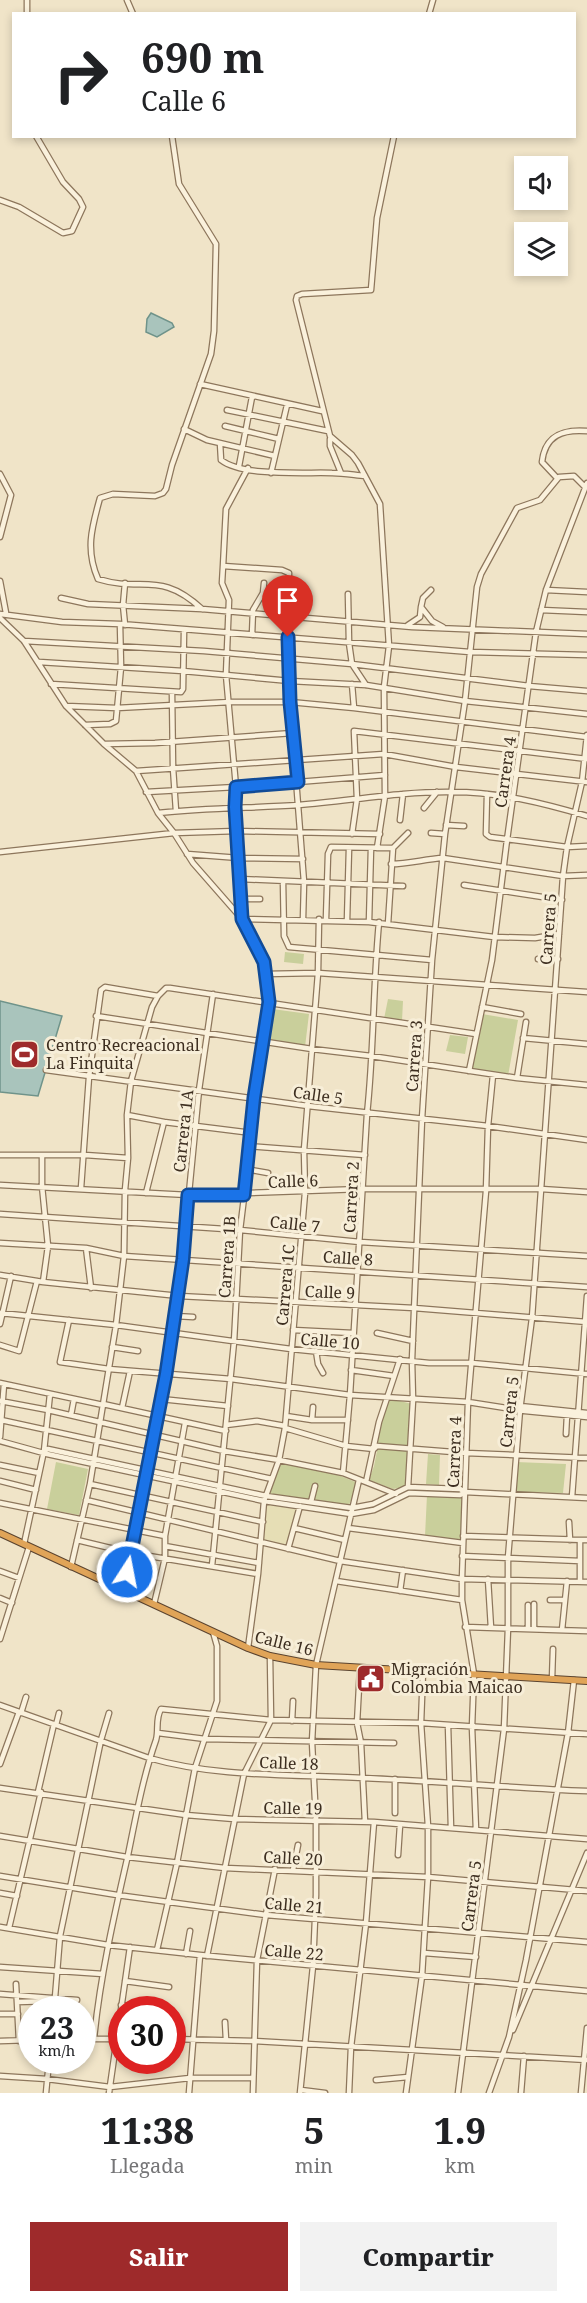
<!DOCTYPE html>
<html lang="es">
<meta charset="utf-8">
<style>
:root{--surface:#fff;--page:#f2f2f2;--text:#202124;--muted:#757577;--accent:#9e2a2b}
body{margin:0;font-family:"Noto Serif",serif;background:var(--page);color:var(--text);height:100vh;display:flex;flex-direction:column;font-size:22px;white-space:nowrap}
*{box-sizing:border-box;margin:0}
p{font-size:20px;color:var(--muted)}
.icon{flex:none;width:33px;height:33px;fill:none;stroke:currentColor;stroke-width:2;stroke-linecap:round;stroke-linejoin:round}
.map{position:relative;height:2093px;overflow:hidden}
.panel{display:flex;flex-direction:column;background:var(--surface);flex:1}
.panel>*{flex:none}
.banner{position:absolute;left:12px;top:12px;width:564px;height:126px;border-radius:0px;box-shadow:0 3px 9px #0003;background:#fff;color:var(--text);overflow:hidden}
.fabs{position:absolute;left:514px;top:156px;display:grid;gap:12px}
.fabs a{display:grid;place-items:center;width:54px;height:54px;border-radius:0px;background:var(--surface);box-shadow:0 3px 9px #0003;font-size:30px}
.speed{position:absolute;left:18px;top:1996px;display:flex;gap:12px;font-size:30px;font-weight:700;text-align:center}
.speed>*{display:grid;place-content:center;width:78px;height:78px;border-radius:50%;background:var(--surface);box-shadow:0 3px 9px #0003;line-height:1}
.speed small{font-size:15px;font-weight:400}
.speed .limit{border:9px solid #d22;background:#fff;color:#111}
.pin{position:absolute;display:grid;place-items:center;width:51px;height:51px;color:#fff;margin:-62px -26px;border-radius:50% 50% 50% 0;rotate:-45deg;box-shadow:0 0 6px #0007}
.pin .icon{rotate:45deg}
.me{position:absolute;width:66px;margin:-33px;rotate:11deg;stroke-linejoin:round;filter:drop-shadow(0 0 4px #0008)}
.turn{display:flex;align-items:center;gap:21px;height:126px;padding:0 30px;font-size:27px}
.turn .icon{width:78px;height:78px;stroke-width:2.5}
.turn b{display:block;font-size:42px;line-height:51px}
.eta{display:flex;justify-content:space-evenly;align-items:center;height:102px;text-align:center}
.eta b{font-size:36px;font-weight:800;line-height:42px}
.primary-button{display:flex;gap:12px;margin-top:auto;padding:12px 30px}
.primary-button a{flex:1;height:69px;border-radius:0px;background:var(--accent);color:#fff;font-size:24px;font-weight:800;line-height:69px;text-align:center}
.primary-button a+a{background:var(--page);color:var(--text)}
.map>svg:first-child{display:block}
.farmland{fill:#e6deb5}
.green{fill:#c9cf9b}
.water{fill:#a9c4bc;stroke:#6f938a;stroke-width:1.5}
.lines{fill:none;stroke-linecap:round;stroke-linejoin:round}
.minor-casing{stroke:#8d765c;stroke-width:7}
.highway-casing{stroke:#5b4430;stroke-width:8}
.minor{stroke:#faf1dc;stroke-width:4.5}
.highway{stroke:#e0a458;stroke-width:6}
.route-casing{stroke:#114b97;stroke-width:15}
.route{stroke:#1a73e8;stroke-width:10}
.labels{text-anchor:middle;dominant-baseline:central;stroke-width:6;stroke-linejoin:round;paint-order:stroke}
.street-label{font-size:16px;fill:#3d2e20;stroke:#f7eed8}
.poi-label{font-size:16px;fill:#3d2e20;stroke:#f7eed8;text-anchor:start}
</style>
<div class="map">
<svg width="587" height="2093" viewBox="0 0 587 2093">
<rect width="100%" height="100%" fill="#f0e4c8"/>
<path class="farmland" d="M267,1504l30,5 -9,37 -26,-6z"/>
<path class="green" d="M285,952l19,2 -1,10 -19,-2z
M388,999l15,2 -1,20 -18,-2z
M265,1008l44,6 -4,33 -44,-6z
M482,1014l36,6 -10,56 -36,-7z
M450,1035l18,2 -3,17 -19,-3z
M388,1398l24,6 -3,44 -33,-3z
M378,1446l30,5 -3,36 -12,2 -24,-9 5,-14z
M428,1454l12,1 -1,30 -13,-1z
M56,1462l32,7 -9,46 -32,-6z
M516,1462l50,2 -3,29 -48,-1z
M279,1463l52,9 27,11 -9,22 -80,-11z
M427,1495l36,2 -3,43 -35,-4z"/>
<path class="water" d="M151,313l21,10 2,4 -17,10 -11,-5 1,-13z
M0,1001l62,15 -24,80 -38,-4z"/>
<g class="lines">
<defs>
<path id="minor" d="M127,0l6,14
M27,14v-14
M429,14l4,-14
M172,136l7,48 37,60 -2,87 -3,23 -39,111 -6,24 -3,4 -8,3 -42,-2 -13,4c-8,29 -15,51 -2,81 45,14 62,-9 104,30
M0,200l19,7 44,26 9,-2 11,-24 -4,-8 -16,-17 -27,-46
M200,384l122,27
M227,410l101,21
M225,426l54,13
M184,429l23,11 68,16
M330,439v7l11,27
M220,443l1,17c22,17 84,12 111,13 11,0 22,2 33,3
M239,466l13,-69
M248,468l-22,41 -3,57 59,4 7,3 -2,43 3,86 14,180 -1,37
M271,473l16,-68
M0,474l11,21 -11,42
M557,478l-15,-16c3,-27 21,-33 45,-31
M223,566l-1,17 7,17 -3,75 10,112 -1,20 8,111
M0,581l6,32
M125,583l-2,22 2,20
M431,590l-8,8 -2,9 11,14 11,6
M546,590l41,2
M263,593l1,-10
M348,594l1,49 3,21 14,21
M61,598l27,6 114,5 210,18 175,7
M541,610l46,2
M0,614l62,8 58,2 350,28 117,3
M0,618l24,23 42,65 38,38 32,27 22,42 16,20 19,30 49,56 22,43 5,40 -15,96 -2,35 -12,97 -6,112 -22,224
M408,625l12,-8 1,-10
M252,635l1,-25 10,-17 45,2
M24,641l180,10 148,13 177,22 58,5
M39,662l144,9 107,10 76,4 99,16 122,13
M51,684l130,8 2,-3 1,-58
M352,684l2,24
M172,692l1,76 3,43
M66,706l51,2 113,-6h60l64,6 233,29
M85,725l25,-1 6,-3 5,-54 -1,-43
M104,744l51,-1 138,-10
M136,771l248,-17 72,13 131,15
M146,792l90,-5 149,-12
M487,794l-1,40 4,3 77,10 20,-1
M424,808l13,-16
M158,813c47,-5 94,-5 141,-8 51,-4 103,-14 154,-13 46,0 90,11 134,24
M400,820l3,-26
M446,825l18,1
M431,833l14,1
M352,834l5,-35 -3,-68 233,28
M377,848l8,-52 -1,-109 5,-41 -9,-142 -22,-41 -6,-8 -22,-19 -34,-136 1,-4 5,-2 69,-4 6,-72 17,-82
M0,852l174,-19 63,-2 143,3
M187,854l52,4 64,1
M391,864c18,0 34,-5 52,-6l120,18 24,-1
M240,879l163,7
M283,881l1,55 5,11 143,13
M464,885l98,15
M241,899h19
M242,919l127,3 125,15 41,1 24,-4
M326,919l2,-65 3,-7 62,1
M547,919l13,2
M347,921l2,-73
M369,922l2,-74
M388,924l5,-76 15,-15
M538,959h20
M266,974l52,-1 269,19
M482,1007l39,7
M96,1016l216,33 59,7 146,22 70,7
M523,1038l64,6
M94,1046l46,5
M46,1070l262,36 180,20 99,14
M469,1071l23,-111 15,-120 29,-208 10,-42 41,-107
M517,1078l9,-56
M127,1115l37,7 88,11
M249,1146l116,9
M0,1155h85l43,3
M42,1156v30l6,60 -5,36
M246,1169l22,4
M0,1185l188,10 174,-6h179l46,3
M81,1188l8,-111 12,-87 4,-3 53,9
M146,1193l18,-71
M0,1214l240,16 120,12 227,14
M0,1243l86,5 38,8 463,31
M86,1248l5,40
M0,1275l43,7 136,14 235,12 173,14
M0,1313l116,12 175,24 138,14h43l115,11
M175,1316l18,1
M69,1320l-9,42 49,7 122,10 119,16 118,7 57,9 62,6
M0,1324l11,-48
M293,1330l60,3
M377,1333l36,8
M0,1345l19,6 18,-70
M112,1347l26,4
M316,1351l2,13 5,9
M351,1370l43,6
M0,1383l103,22
M161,1399l67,7
M0,1401l48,9 176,41 55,9 64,13 53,21
M103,1404l123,27
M520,1406l67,7
M122,1408l8,-37
M71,1415l3,-16
M286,1416l26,4h36
M1,1420l271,59
M312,1420l1,-13
M226,1425l31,-4 28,5
M285,1428l61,18 28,3 3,-3 89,7 121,5
M566,1434l1,-19
M0,1437l4,-53
M0,1441l47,13 217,47 87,13 23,-4 35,-17 51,2 5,-3
M44,1451l4,-2 218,47 86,12 21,-4 35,-17 52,2 5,3 122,6
M0,1465l39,8
M343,1473l7,-78 17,-281c7,-64 6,-128 12,-192
M0,1481l36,9
M366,1482l13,-60 21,-63
M90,1484l173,38
M408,1487l5,-87 -1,-40 10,-241 10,-159 13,-126 20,-133 12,-114 4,-13 36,-66 23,-8 19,-23 15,-1 11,11
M572,1497l15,-201
M86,1500l254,61 122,18 125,3
M311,1502l4,-16
M0,1503l165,33
M569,1522l1,18
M294,1528l51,12
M348,1528l115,15
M463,1536l124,4
M77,1540l54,13 127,21
M24,1544l20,-93 6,-57
M165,1546l94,17
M288,1549l12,-43
M462,1556l118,5
M71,1567l19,-83 26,-159 8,-69 1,-66 3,-32 -1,-43 4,-34 21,-74 6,-11 8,-8h4l306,46
M0,1571l19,7
M488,1579l3,49
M336,1581l126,19
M580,1582v-42
M124,1590l42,-215 13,-79 20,-206 14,-96
M400,1591l3,-21
M0,1598l12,5
M550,1600h15
M154,1604l11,-46v-22l20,-113
M465,1627l122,4
M528,1629v-24
M534,1629v-25
M562,1630l5,-49
M0,1639l29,-92
M248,1648l10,-74 6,-73 15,-41 6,-32 20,-235 -1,-43 14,-177 1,-54
M360,1668l-3,55 4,20 4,79
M552,1679l1,-30
M0,1705l149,53c69,20 143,16 214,20 75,3 149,10 224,13
M21,1713l5,-16
M292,1721l1,-20
M56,1725l3,-12
M448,1725l3,103
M158,1733l47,6 189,4
M0,1764l19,-52
M395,1779v34
M0,1788l186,27 48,4 140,3 213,17
M38,1792l16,-68
M476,1830l-4,-103 2,-53 -12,-74v-21l6,-177 18,-211 2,-65 5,-51
M0,1836l127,21 98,11 203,9 159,14
M398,1855l2,-30
M293,1870l5,-25
M0,1876l117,19 149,20 321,27
M0,1893l17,3
M0,1927l108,18 92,10 387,36
M9,1928l32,-136
M157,1950l20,-87 18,-95 22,-67v-55l-4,-14
M424,1953l52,4
M186,1954l4,-23
M207,1956l37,-182 27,-54 -1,-64
M0,1967l103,7
M125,1981l44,6
M16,1984l3,57
M0,1994l77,6
M17,2002l38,-1
M121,2005l44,5
M54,2010l6,-74 41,-196 8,-27
M0,2014h18
M225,2022l1,18
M513,2030l74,-177
M82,2039h40
M94,2039c6,-62 20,-123 34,-184 8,-39 15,-78 28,-115 3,-10 -1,-21 5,-31l110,11 150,3 166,11
M172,2039l82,2 333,19
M0,2041l32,-1
M0,2076l47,3 63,8 80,-9h63
M376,2080l32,-3
M301,2090l24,3
M46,2093l3,-32
M109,2093l21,-146
M189,2093l11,-138
M253,2093l4,-133 18,-91
M300,2093l13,-127 3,-71v-75l-4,-78 4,-77 43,-185
M349,2093l2,-46 15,-124 8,-101
M406,2093l16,-117 6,-99v-51l-7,-103 2,-52
M458,2093l46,-364 4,-101v-70l12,-148 12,-92 31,-442 4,-29 15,-65 5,-47
M489,2093l20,-56 17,-77 42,-227 6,-53
M521,2093l3,-37
M581,2093l6,-65"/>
<path id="highway" d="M0,1533l248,115 22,8 46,9 271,16"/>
</defs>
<use href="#minor" class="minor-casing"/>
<use href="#highway" class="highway-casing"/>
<use href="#minor" class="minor"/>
<use href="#highway" class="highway"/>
</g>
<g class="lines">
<defs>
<path id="route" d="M127,1572l39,-198 17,-115 5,-64h56l10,-97 15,-96 -5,-40 -22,-43 -7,-112 1,-20 62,-5 -8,-80 -2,-65"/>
</defs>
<use href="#route" class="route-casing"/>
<use href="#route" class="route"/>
</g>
<defs>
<symbol id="stadium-square" viewBox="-11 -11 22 22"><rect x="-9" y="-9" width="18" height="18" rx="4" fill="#9e2a2b" stroke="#f7eed8"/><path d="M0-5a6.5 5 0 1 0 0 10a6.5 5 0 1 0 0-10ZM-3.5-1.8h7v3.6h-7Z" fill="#fff"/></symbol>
<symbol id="civic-square" viewBox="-11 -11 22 22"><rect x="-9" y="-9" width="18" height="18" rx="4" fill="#9e2a2b" stroke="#f7eed8"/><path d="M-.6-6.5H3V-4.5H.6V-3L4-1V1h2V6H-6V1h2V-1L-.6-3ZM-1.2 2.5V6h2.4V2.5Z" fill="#fff"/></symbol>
</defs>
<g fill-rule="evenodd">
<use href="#stadium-square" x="8" y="1038" width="33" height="33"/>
<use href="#civic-square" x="354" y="1662" width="33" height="33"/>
</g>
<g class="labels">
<g class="street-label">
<text transform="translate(505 772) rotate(-82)">Carrera 4</text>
<text transform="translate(548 929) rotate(-86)">Carrera 5</text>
<text transform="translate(414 1056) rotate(-86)">Carrera 3</text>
<text transform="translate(318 1095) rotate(8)">Calle 5</text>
<text transform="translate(183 1131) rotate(-84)">Carrera 1A</text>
<text transform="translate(293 1181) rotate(-2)">Calle 6</text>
<text transform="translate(351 1197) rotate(-87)">Carrera 2</text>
<text transform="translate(295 1224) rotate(6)">Calle 7</text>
<text transform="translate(227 1257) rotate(-86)">Carrera 1B</text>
<text transform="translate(348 1258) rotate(4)">Calle 8</text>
<text transform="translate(285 1285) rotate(-85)">Carrera 1C</text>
<text transform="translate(330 1292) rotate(2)">Calle 9</text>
<text transform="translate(330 1341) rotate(5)">Calle 10</text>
<text transform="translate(509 1412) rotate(-84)">Carrera 5</text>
<text transform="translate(454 1452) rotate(-88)">Carrera 4</text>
<text transform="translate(284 1643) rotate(14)">Calle 16</text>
<text transform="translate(289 1763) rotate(2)">Calle 18</text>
<text transform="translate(293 1808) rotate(1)">Calle 19</text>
<text transform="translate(293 1858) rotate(3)">Calle 20</text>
<text transform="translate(471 1896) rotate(-83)">Carrera 5</text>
<text transform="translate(294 1905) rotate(5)">Calle 21</text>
<text transform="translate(294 1952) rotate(5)">Calle 22</text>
</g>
<g class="poi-label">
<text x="46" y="1045">Centro Recreacional<tspan x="46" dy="18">La Finquita</tspan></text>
<text x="391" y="1669">Migración<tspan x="391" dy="18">Colombia Maicao</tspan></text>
</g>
</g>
</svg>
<div class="fabs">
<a><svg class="icon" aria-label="sound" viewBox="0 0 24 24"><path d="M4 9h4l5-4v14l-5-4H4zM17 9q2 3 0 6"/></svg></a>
<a><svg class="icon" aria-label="layers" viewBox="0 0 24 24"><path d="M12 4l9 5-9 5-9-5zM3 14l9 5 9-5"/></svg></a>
</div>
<div class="speed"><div>23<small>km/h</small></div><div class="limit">30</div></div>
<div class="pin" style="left:288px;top:637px;background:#d93025"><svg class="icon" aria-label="arrive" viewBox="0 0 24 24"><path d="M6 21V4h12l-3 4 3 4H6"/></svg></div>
<svg class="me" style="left:127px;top:1572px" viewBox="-20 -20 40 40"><circle r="17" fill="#1a73e8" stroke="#fff" stroke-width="3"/><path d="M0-11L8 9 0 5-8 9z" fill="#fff"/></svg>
<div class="banner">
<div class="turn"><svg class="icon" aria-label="right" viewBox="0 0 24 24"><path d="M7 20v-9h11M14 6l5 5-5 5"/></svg><div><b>690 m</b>Calle 6</div></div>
</div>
</div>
<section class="panel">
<div class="eta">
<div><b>11:38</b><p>Llegada</p></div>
<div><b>5</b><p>min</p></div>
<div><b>1.9</b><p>km</p></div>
</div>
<div class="primary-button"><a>Salir</a><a>Compartir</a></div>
</section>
